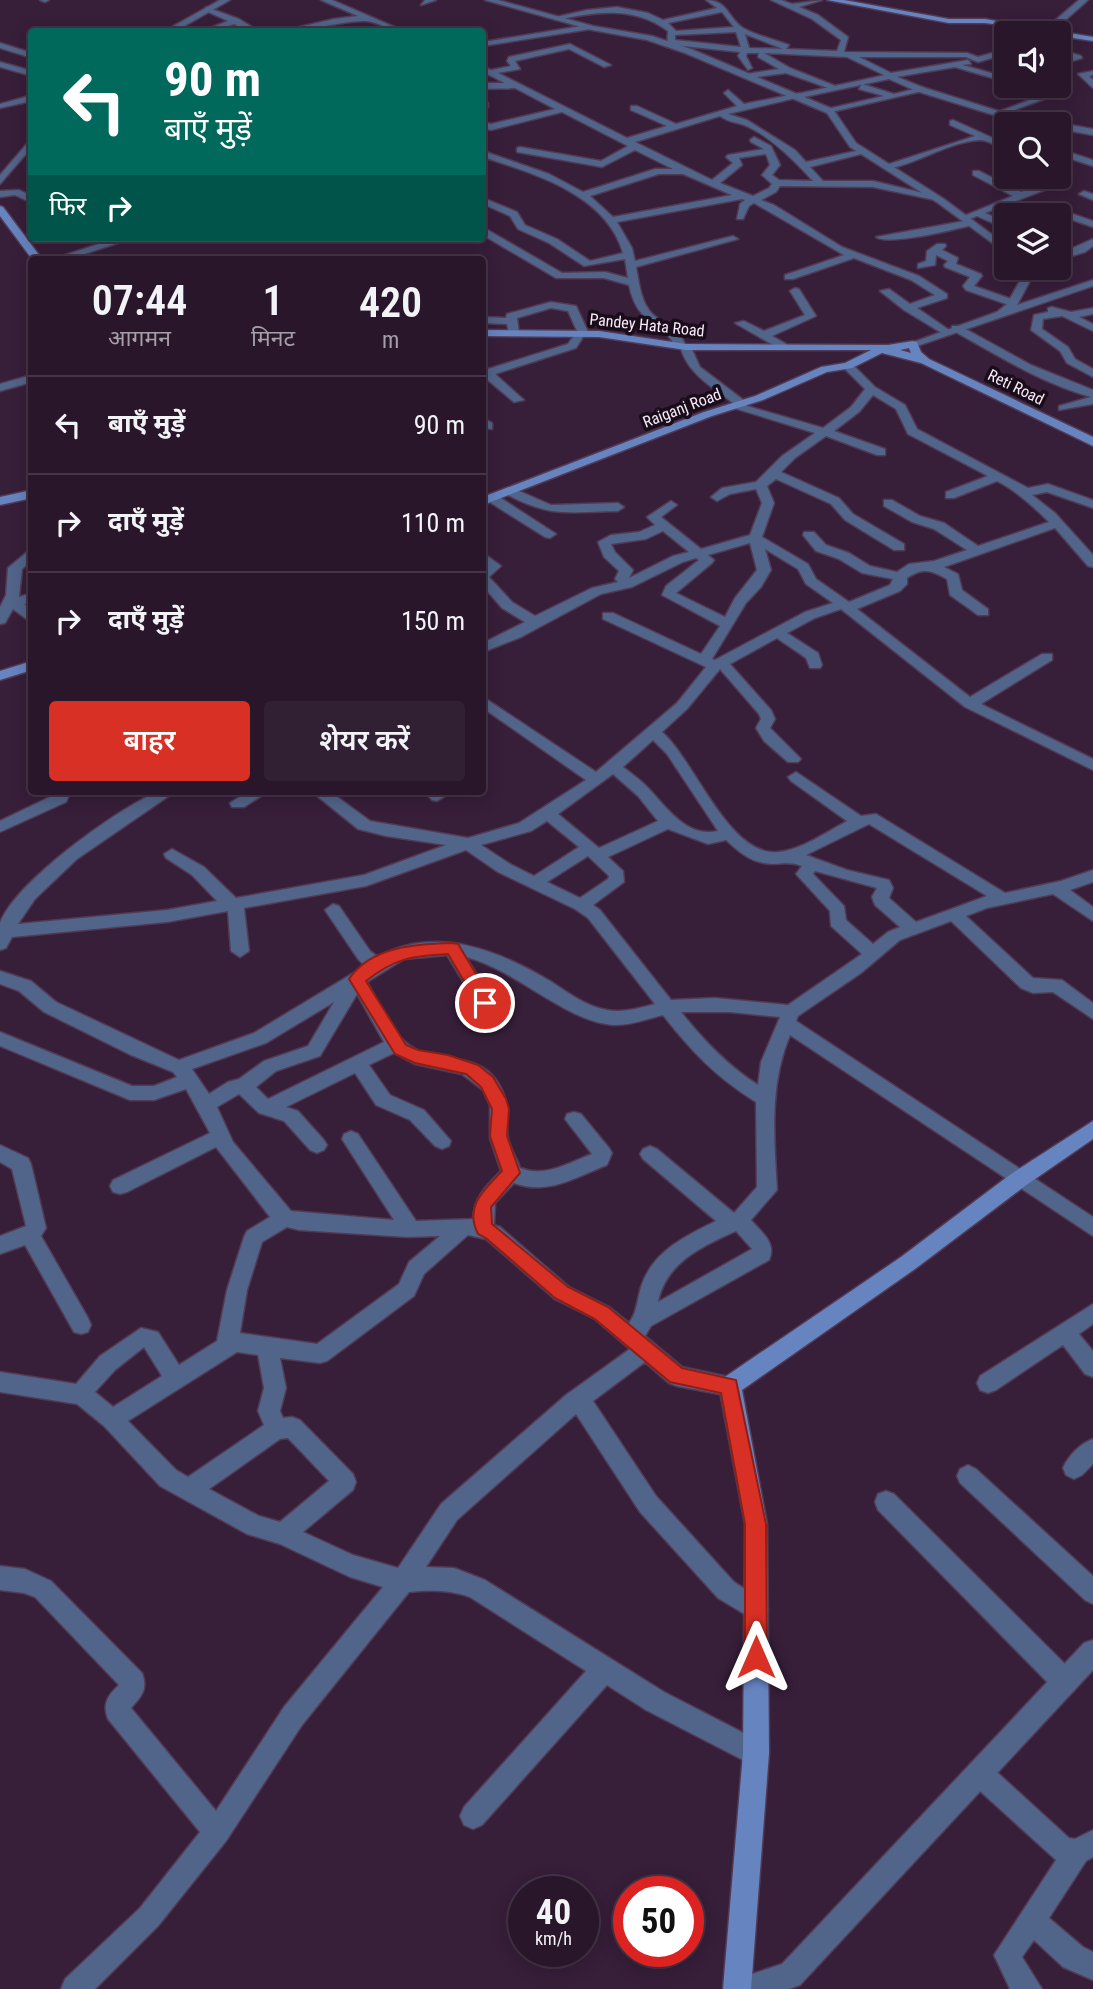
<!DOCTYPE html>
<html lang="hi">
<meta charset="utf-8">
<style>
:root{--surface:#29162b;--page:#311f33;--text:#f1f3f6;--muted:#a59fa9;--line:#453547;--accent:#d93025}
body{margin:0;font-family:"Roboto Condensed","Noto Sans Devanagari",sans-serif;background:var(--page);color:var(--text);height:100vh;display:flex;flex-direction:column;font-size:26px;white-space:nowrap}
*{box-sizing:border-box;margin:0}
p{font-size:23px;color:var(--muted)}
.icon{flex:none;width:38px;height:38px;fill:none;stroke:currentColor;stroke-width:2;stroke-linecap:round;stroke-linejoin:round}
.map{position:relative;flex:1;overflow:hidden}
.drawer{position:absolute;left:28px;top:256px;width:458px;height:539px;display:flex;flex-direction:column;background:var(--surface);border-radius:7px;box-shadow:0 4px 18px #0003,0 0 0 2px var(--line)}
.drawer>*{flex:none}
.guide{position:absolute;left:28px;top:28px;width:458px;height:214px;border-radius:7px;box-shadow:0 4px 18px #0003,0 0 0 2px var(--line);background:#00695c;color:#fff;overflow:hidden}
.fabs{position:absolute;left:994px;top:21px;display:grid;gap:14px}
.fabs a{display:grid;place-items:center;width:77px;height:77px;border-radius:7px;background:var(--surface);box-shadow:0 4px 18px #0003,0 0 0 2px var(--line);font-size:35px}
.speed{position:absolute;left:508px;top:1876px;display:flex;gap:14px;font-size:35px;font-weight:700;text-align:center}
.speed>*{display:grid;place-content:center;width:91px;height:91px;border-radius:50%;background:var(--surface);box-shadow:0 4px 18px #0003,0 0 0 2px var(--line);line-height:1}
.speed small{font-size:18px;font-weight:400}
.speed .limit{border:10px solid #d22;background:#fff;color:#111}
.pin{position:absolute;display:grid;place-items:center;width:60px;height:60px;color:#fff;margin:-30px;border:4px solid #fff;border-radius:50%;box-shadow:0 2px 7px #0007}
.me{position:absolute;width:77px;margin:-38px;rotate:0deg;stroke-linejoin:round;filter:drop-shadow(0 0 5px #0008)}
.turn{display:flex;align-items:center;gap:24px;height:147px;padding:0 21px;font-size:32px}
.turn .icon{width:91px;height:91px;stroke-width:2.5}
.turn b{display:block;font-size:49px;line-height:60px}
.then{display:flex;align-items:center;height:66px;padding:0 21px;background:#0003;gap:14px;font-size:26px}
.eta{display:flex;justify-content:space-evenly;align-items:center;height:119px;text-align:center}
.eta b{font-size:42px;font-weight:600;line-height:49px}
.button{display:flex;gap:14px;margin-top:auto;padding:14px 21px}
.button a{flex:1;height:80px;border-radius:7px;background:var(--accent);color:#fff;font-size:28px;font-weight:600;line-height:80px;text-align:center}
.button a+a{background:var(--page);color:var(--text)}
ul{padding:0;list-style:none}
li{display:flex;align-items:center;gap:21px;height:98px;padding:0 21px;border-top:2px solid var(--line)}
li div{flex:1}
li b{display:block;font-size:26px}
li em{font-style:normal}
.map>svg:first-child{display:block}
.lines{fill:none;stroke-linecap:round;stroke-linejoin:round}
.minor-casing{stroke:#523a54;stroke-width:3}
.tertiary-casing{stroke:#523a54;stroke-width:3}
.secondary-casing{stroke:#523a54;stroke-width:3}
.minor{fill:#516489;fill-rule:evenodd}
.tertiary{fill:#516489;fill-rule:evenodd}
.secondary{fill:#6684c0;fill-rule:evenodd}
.route{fill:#d93025;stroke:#8d1f18;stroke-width:2}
.labels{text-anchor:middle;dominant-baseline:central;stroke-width:7;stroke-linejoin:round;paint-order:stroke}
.far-street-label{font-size:16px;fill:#f9e9fa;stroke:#180d19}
</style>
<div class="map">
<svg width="1093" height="1989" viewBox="0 0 1093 1989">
<rect width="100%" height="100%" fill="#371e39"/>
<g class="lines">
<defs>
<path id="minor" d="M40,0h9l-4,2z
M321,0h11l74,32c-16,0 -29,-12 -43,-11 -29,1 -56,11 -85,11l56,-13 24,-3z
M425,0h11l-15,5z
M706,0c23,0 22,20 39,29 14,7 30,11 44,16l-3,4 51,2 4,-11 -29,-21 -41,-19h10l11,4 30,-4 -23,7 19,8 30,22 -4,15 123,1 11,4 28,-8v5l-28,8 -12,-5h-107l32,16 77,-13 3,4 -9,1 44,12v5l-51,-15 -65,11 -43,-21 -83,-4 26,15 48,19 -7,2 -45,-16 -37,5 -3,-4 33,-5 -21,-12 1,-4h-12l-1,3 6,12 -4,2 -10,-14 2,-4 -66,-7 -7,2 1,-16c-35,-26 -72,-19 -112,-11l-4,-2 35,-8 30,-3 31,6 15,7 54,-12zM722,12l12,15 -58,4 -8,-8zM736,32l5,15 -66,-7v-5zM745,34l38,15h3l-37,-1z
M1079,0h9l-37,33h-6v-4z
M206,7l33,12 21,13h-11l-15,-8 -21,8h-13l28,-11 -22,-10z
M588,25l3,4 -108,17v-4z
M1000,33h6v5l-6,-1z
M0,43l32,10v5l-32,-10z
M570,44l41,21 -7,2 -35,-18 -54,12 5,8 -22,4 129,65 40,-12 -36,-16v-4h6l39,18 61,-18 -13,-13 4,-3 16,14 56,-11v4l-72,17 19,6 48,30 11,12 59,-13v4l-55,14 13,14h50l67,16 -5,3 -62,-13 -93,-1 -4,6 -15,8 13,5 68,42 77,29 28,18v4l-30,10 32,22 1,2 -5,3 -41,-25 -24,-19 9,-2 21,15 25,-9 -24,-15 -57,-22 -61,21h-8v-4l59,-20 -90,-52 -5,3 -6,13h-6l3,-15 5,-4 -3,-1 -125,23 15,26 3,13 98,-25 5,3 -102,28c3,14 4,31 13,43 10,14 29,16 36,34l5,1 10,22 46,35 1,4 76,22 28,-21 14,-18 -23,-23 10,-2 23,23 30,18 12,24 111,59 20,-4 45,16v8l-46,-16 -15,3 23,18 38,42v12l-5,-1 -33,-38 -111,39 14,7 4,16 26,19v6h-10l-28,-20 -3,-16c-16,-9 -24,-12 -40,-1v6l-7,7 -43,18 113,88 72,-43h10v6l-71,44 112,55v11l-128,-63 -124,-98 -26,9 -28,15 31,20 4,12 -2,3h-10l-4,-10 -29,-20 -47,26 41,46 4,9 -5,9 31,31 -3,3h-10l-24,-21 -8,-13 5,-9 -2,-5 -39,-45 -33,40 -25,23c33,29 67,125 116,120 23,-2 49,-20 69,-31l-56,-40 -3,-4 8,-5 65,44 15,-2 129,79 56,-12 32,-11v12l-23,8 23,17v14l-40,-27 -66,14 -21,8 67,62 29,2 31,23v16l-40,-27 -20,1 -12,-5 -70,-67 -51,19 -39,33 -63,43 -2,5 297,196v19l-303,-201c-21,50 -16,102 -13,155l-26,30c11,13 26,23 18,40l-118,66 -6,10 37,31 56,12 3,7 -3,7 -8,3 -53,-10 -8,-3 -24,-21 -52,39 63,95 78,86 30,19 4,8 -4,8 -8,4 -38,-23 -78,-86 -64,-98 -119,106 -31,47 28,1 31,12 179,112 101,52 4,9 -4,9 -9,4 -9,-4 -101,-52 -39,-25 -125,140 -9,4 -9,-4 -4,-9 4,-9 122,-136 -116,-74c-21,-7 -39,-7 -61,-5l-107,133 -76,116 -68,85 -63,63h-34l4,-10 75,-71 60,-76 -92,-113c-6,-15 0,-24 11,-34l-84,-88 -11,-4 -24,-3v-24l25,3 26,12 91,92c6,16 0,23 -11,35l85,103 68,-104 99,-120 -33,-10 -70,-33 -33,-10 -87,-48 -56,-60 -27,-22 -77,-12v-20l76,12 24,-28 41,-28 17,4 21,33 38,-24 10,-51 17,-53 3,-6 23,-14 -54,-70 -89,45 -7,2 -7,-2 -3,-6 3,-6 97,-47 -24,-44 -32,11h-24l-130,-54v-14l132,54h22l23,-9 -4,-5 -42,-17 -87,-43 -25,-21 -19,-7v-13l31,10 25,21 123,58 75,-27 111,-67 -7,-7 -33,-49 8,-6 6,2 31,45 8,6c57,-32 120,-7 172,24 17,11 37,26 57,29 16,3 32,-2 48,-6l-67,-86 -13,-9 -77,-37 -32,-22 -100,36 -122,22 5,43 -9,6 -9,-6 -3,-40 -61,11 -155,15 -6,11 -6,2c0,-7 0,-20 0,-27 15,-40 114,-112 155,-130 6,-3 14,-2 21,-2l-99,68 -42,40 -17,25 149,-14 50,-9 -25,-26 -26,-17 -2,-4 8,-5 32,18 32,31 128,-23 82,-30 -60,-9 -28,-7 -47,-38h18l41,30 98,17 51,-15 67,-43 -103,-72v-11l113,75 81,-69 29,-36 -103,-48v-6h10l88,41 19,-28 -58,-31 4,-9 33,-26 -3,-2 -13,4 -51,25 -31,7 -80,43 -38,15v-9l42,-21 -23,-14 -19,-22v-18l3,-2 -3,-2v-11l18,13 -12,11 23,25 23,14 57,-28 26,-6 -3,-3 4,-8 -15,-14 -6,-15 13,-7 28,-3 16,-7 -8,-8 24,-16 6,4 -16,12 40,32 49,-14 12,-32 -6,-14 -26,5 -13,7 -6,-4 11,-9 34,-6 26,-26 33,-23 -81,-25v-4c-21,-17 -45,-29 -53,-55l-5,-1c-13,-29 -38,-20 -47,-63l-25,-7h-48l-73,-43v-7l3,1 76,44 43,-1 23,6 -3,-19 -41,7 -35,-23 -31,-14 -8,-13 -27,-12v-6l34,14 8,13 32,14 33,22 33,-8c-17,-59 -88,-79 -140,-96v-6l66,23 34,18 72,-23h18l-38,-19 -33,17 -85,-15v-4l3,-1 81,14 27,-15 -66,-34 -71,18 -8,-2v-6l8,2 64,-15 -40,-21 -32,1v-6h22l-22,-11v-5l8,3 20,-4 -4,-5 2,-4zM720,116c7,5 13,6 21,8 25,8 55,38 72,57l-34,-1 -7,-5 8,-10 -9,-19 -17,-9 -4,3 1,2 13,7 -36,6 -2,2 7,6 -21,17 -77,-38zM766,154l4,11 -8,10 10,9 -3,4 -16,8 -33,-13 22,-18 -3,-7zM659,174h24l49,21 -119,22 -23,-21zM873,395l23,14 12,25 80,42 -42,16v6h8l43,-17c18,9 37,26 52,41l-71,24 -34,-23 -24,-7 -28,-16h-8v6l28,16 22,7 33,21 -33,11 -25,3 -12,8 -27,-6 -21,-13 -23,-8 -12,-13h-10l-1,3 13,16 23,8 23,14 31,6 -3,6 -41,17 -33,-23 -8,-15 -46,-27 12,-34 -7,-17 9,-7 55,25 14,16 49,30h10v-6l-51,-30 -14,-16 -58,-26 14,-14 31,-22 51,19h8v-6l-51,-18 25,-19zM663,531l26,21 -16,4 -44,22 4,-8 -18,-18 -4,-8 35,-5zM750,543l7,27 -22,28 -10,19 -49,-24 36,-30 2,-3 -6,-5zM765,549l33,20 8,15 27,19 -28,9 -90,48 -3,-1 34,-56 15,-16 10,-17zM653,740l14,14 51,77c-31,7 -50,-22 -69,-42 -7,-8 -17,-15 -26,-22zM613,774l25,22 20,25 -59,27 -41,-34zM547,821l32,26 -45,29 -24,-12 -29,-19 50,-14zM869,824l118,72 -71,26 -27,-24 4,-10 -4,-8 -42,-10 -41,-15zM668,829l40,15 18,-4c11,10 23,21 38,23 14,3 24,-3 38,3l-6,8 34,37 1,15 31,28 -74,51 -73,-7 -44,2 -71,-90 -7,-5 31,-23 -1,-11 -15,-14zM588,856l21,20 -1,3 -28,19 -33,-16zM815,871l62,17 -5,9 3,8 25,22 -12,5 -15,12 -27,-24 -2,-14 -31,-32zM447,955l44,72h12l3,-5 -40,-65c51,13 101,66 149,68 17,0 32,-6 48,-10 29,37 53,62 93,87l1,85 -23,26 -77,-64 -7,-3 -7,3 -3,5 3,5 73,62c-31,15 -64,31 -75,66 -4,13 -4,26 -12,36l-20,-16 -40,-20 -69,-60 -6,-2 1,-22 19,-20c33,13 62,-6 93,-18l5,-12 -3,-5 -28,-34 -7,-2 -7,2 -2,5 27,35c-24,9 -47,24 -72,14 -3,-10 -10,-19 -12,-30 -4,-23 4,-34 -11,-57 -21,-31 -62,-16 -88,-36 -20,-14 -30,-43 -42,-63l37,-23zM357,994l27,48 -116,57 -12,-12 20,-16 44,-15zM334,1002l-26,44 -44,15 -25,18 -11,3 -19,12 -17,-25 74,-26zM681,1012h49l50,5 -19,45 -3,23c-31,-20 -54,-44 -77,-73zM394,1053l21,11 47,10 21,16 7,15v33l11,33c-14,14 -27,26 -28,48l-57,2 -58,-87 -7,-3 -7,3 -2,5 52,81 -103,-9 -58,-69 -16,-35 22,-13 20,19 25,8 26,29 7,3 7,-3 3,-5 -3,-5 -26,-29 -12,-4 69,-34 21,32 34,15 25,26 7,3 7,-3 2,-5 -27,-31 -34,-15 -21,-30zM287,1227l12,3 108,7 33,-1 -31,26 -10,22 -82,60 -77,-11 7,-43 15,-48zM736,1231l16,18 -94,53c8,-40 45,-56 78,-71zM468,1235l18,4 69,60 40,20 35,30 -64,46 -125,109 -43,64 -45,-13 -50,-23 50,-42 3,-8 -3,-8 -53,-54 -8,-3 -9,1 -3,-7 6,-23 -6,-30 40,5 7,-2 87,-65 10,-22zM144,1347l18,29 -49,31 -18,-15 20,-22zM237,1352l21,3 6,33 -6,23 6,14 -76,52 -12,-7 -48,-49zM288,1438l41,43 -49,41 -21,-6 -50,-27 71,-50z
M1059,49l22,7 1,2 -23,7v-4l11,-3 -11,-4z
M0,62l32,9v5l-32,-9z
M1093,71v4l-4,1 4,4v8l-15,-14z
M862,84l32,10 29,-7 4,3 -100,23v-4l57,-13 -25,-7z
M1020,86h12l23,9 -57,21v-4l45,-17z
M29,96h3v5l-32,7v-4z
M483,101l5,2v4h-5z
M953,120l53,24v6c-8,-3 -18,-10 -26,-10 -32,2 -61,23 -92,29l-5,-3 92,-30 -25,-11v-4z
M1059,149l34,11v6l-34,-11z
M973,171h6l42,21 25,-10 3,-5h9l-5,9 -6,3 -62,24 21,9v7l-29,-13 -13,5 -5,-3 54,-22 -40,-21z
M19,190l13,6v7l-17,-8 -15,2v-6z
M1084,191l9,3v6l-14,-6z
M1061,210l32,11v6l-35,-12 -2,-2z
M970,220l3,1v4c-18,4 -83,21 -97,12z
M117,238h16l-64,21h-16z
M1093,239v7l-8,6 -26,8v-6z
M937,244h8l1,2 -4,4 16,8 -2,6 25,10 1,2 -8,10 43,15v4h-8l-43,-15 -3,-4 7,-9 -25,-10 -1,-2 4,-4 -12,-6 -1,10 -17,3v-4l8,-3 1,-10z
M795,288l4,1 17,27 -44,20 16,9v4h-8l-45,-26 9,-2 20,10 41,-16 -15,-24z
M551,302l25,4 13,28 -6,3 -7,11 -81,26 29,26 -10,2 -31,-26v-9l5,2 80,-25 9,-13 -9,-20 -17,-3 -34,10 2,15 -5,3 -5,-3 -2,-9 -24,-1v-6l23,1 1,-4z
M1052,307l19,5 22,-4v6l-14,3 14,7v7l-31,-15 -19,3 -1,10 26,18 7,12 18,10v8l-26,-14 -7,-12 -29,-21 3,-15 14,-3v-4z
M952,326h8l71,39 62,25v14l-34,6v-4l32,-9c-50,-14 -94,-42 -139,-67z
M32,375v7l-32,9v-7z
M483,418l9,5v6l-9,-1z
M510,487l41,18 67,-2 6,4 -6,4c-49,1 -67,7 -112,-17l-2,-3z
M492,494l4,1 60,39 -6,4 -5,-1 -57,-36v-6z
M32,548v12l-10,9 -3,28 13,-4v9l-8,2 8,7v12l-19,-14 -8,14 -5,1v-17l6,-12 2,-27z
M55,791h16l-5,11 -66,30v-11l54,-26z
M249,791h20l-25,16h-12l-2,-4z
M424,791h17l4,5 -8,5 -5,-1z
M0,1145l28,13 3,6 15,64 -5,8 47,82 3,7 -3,7 -7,2 -7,-2 -49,-87 -25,9v-18l26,-10 -14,-57 -12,-7z
M1093,1304v20l-14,10 14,17v26l-8,-3 -22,-29 -67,45 -8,3 -8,-3 -3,-7 3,-7z
M1093,1439v25l-11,11 -8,4 -8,-4 -3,-7c5,-12 18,-25 30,-29z
M968,1465l8,4 117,107v28l-8,-4 -125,-117 -3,-7 3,-7z
M886,1491l8,3 180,179 3,9 -3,9 -9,3 -9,-3 -178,-181 -3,-8 3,-8z
M979,1760l9,4 81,74 6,1 18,-9v27l-7,4 -37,57 34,29 10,5v28l-30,-13 -29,-27 -12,17 20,32h-32l-16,-34 62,-95 -86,-78 -4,-9 4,-9z"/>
<path id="tertiary" d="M220,0h10l-56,32h-11z
M485,0h13l95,26 59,10 39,13 106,45 93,-20 32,13 89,28 41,9h-17l-28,-5 -91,-28 -27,-12 -85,18 29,12 23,34 88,56 62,46v8l-68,-50 -88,-56 -23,-34 -142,-60 -38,-13 -55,-10z
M1059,123l34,6v6l-34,-6v-5h-3z
M32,138v9l-32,37v-9z
M1027,268h10l-20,37 76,-25v6l-176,60 -9,-2 89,-32 10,-8z
M1093,1640v30l-293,315 -11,4h-56l4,-10 45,-15 302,-321z"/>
<path id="secondary" d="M827,0h17l105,19h36l108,18v4l-34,-5v-3l-74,-10h-36z
M0,206l3,1 39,52h-10l-32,-43z
M483,330l116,1 87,13 202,1 25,-4 4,1 4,10 8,7 164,78v9l-172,-83 -39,-10 -30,15 -25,4 -64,28 -51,16 -229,89v-8l221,-85 51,-16 66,-29 24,-4 26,-13h-185l-87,-13 -116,-1zM909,348l2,5 -11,-3z
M32,490v8l-32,7v-8z
M32,661v9l-32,10v-9z
M1093,1121v18l-68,47 -110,83 -173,121 25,134 2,229 -18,236h-28l20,-236 2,-229 -26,-138 3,-7 179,-122 110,-83z"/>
</defs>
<use href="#minor" class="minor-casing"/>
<use href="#tertiary" class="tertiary-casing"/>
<use href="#secondary" class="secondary-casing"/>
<use href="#minor" class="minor"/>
<use href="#tertiary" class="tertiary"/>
<use href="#secondary" class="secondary"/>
</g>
<path class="route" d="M452,943l6,1 33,55 2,4 -2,5h-11l-32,-54c-36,2 -53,4 -82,27l40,64 12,5 30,5 30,10 15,12 13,22 3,10 -2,27 13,37 -29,34 1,17 76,63 40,20 74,61 54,12 30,144 1,133 -3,8 -8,3 -8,-3 -3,-8v-133l-24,-131 -51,-11 -75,-63 -40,-21 -69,-60 -8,-4c-14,-28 6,-44 24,-63l-12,-35 2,-27 -11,-22 -15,-13 -51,-11 -20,-9 -46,-75c22,-33 68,-35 103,-36z"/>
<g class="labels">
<g class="far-street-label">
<text transform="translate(647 325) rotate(6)">Pandey Hata Road</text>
<text transform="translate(1016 387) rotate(26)">Reti Road</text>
<text transform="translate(682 408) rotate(-21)">Raiganj Road</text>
</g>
</g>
</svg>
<div class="fabs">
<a><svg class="icon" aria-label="sound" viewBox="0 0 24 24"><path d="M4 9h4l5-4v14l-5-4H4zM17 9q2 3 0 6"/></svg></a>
<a><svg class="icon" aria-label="search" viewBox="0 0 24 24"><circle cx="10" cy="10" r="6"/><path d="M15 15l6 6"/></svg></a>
<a><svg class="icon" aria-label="layers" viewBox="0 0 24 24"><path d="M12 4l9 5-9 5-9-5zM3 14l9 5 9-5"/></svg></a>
</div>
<div class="speed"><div>40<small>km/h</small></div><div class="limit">50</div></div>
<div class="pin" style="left:485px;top:1003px;background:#d93025"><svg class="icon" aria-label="arrive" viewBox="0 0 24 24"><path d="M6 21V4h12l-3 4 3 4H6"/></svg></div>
<svg class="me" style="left:756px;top:1657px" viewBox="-20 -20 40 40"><path d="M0-17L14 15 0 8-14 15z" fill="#d93025" stroke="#fff" stroke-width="4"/></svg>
<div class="guide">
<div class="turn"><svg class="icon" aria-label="left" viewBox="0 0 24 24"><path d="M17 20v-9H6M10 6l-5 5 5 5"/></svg><div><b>90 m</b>बाएँ मुड़ें</div></div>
<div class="then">फिर<svg class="icon" aria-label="right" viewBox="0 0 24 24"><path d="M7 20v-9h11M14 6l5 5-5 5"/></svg></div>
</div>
<section class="drawer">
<div class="eta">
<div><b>07:44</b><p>आगमन</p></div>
<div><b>1</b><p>मिनट</p></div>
<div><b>420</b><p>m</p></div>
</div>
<ul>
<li><svg class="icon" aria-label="left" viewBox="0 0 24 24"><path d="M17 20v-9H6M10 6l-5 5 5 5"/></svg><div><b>बाएँ मुड़ें</b></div><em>90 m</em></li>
<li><svg class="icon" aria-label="right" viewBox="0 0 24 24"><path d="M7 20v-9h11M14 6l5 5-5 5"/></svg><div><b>दाएँ मुड़ें</b></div><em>110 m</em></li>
<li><svg class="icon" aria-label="right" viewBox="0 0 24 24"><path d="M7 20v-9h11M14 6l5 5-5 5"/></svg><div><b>दाएँ मुड़ें</b></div><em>150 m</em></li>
</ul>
<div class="button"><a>बाहर</a><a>शेयर करें</a></div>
</section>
</div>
